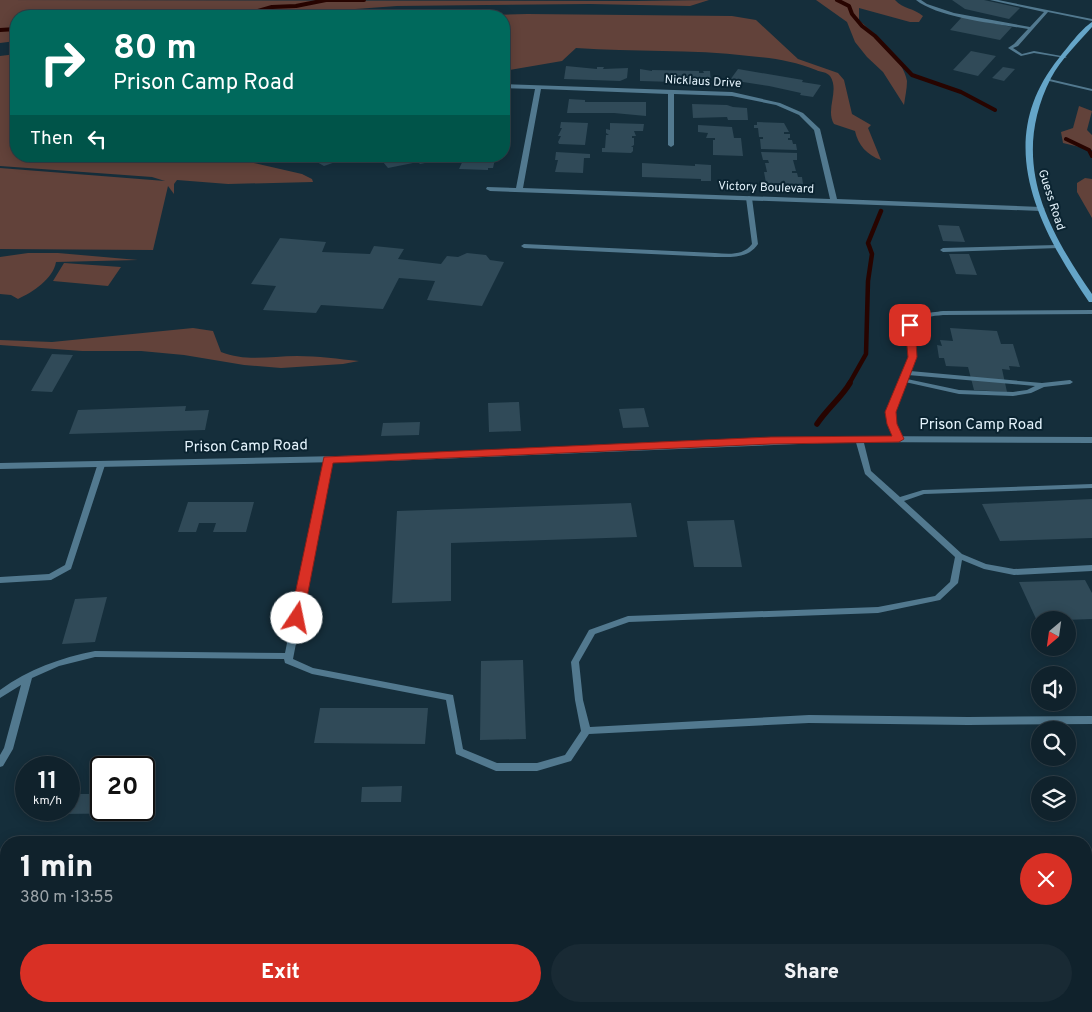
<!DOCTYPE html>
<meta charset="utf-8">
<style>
:root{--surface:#10222c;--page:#192a34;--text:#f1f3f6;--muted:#9ca4a9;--line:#303f48;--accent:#d93025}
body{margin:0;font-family:Overpass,sans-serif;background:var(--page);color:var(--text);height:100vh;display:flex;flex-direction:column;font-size:19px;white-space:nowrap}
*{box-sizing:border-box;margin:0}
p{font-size:16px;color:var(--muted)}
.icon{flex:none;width:28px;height:28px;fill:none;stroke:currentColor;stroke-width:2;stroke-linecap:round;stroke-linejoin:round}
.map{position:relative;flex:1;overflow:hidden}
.details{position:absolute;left:0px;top:836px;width:1092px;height:176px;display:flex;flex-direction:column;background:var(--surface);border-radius:20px 20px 0 0;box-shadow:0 2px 12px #0003,0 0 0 1px var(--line)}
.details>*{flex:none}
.hud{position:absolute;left:10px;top:10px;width:500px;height:152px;border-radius:20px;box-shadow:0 2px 12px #0003,0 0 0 1px var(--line);background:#00695c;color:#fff;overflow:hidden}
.needle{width:32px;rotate:209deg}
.controls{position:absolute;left:1031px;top:611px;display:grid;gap:10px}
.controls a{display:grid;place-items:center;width:45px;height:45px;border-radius:50%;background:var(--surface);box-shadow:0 2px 12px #0003,0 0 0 1px var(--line);font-size:25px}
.speed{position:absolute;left:15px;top:756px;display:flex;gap:10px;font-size:25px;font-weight:700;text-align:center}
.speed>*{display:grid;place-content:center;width:65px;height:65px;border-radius:50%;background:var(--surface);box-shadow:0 2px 12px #0003,0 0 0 1px var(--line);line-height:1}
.speed small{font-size:12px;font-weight:400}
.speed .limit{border:2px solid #111;border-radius:8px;background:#fff;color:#111}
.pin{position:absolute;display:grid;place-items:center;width:42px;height:42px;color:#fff;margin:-21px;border-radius:10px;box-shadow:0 2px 8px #0006}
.me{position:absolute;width:55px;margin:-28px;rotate:11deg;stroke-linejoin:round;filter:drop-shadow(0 0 4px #0008)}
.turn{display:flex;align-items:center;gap:18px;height:105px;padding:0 20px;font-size:22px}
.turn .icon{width:65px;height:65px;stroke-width:2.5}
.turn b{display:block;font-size:35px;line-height:42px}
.then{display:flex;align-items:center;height:48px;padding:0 20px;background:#0003;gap:10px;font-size:19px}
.round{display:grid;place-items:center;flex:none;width:52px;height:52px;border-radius:26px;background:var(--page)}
.overview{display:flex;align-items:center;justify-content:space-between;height:85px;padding:0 20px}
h1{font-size:30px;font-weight:800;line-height:38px}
.button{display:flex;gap:10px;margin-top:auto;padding:10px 20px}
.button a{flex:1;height:58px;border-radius:30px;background:var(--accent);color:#fff;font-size:20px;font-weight:800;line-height:58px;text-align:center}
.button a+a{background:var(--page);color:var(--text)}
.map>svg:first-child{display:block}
.green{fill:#62423a}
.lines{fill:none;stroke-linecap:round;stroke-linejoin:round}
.stream-far2{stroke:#270400;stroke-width:4}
.stream-far1{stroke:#270400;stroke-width:4.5}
.stream{stroke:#270400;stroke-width:5.5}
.building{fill:#304a58}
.lane{fill:#52798f;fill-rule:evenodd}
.street{fill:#52798f;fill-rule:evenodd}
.secondary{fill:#65a5c8;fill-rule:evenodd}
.route{fill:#d93025;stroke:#8d1f18}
.labels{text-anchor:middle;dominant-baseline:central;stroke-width:4;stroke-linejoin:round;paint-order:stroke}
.far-street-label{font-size:12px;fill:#e4f3fc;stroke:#0b2431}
.street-label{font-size:15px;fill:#e4f3fc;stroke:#0b2431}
</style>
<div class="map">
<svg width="1092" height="1012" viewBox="0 0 1092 1012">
<rect width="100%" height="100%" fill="#152e3b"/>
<path class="green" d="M0,0l636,1 73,-1 -19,6 -100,-2 -193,2 -138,10h-243v25l-16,2z
M816,0h79c8,9 19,8 28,16l-4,6h-9l-51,-14v12c15,14 45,40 48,61 0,8 -2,16 -3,24l-21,-33 -16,-15 -12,-15 -8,-20z
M527,14l205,2 24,4 42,39 40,14 6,7 8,34 19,11 -3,3 13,32c-14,-5 -23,-15 -26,-29l-21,-7c-9,-15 6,-33 -4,-48 -3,-4 -10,-4 -14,-6 -22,-9 -44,-12 -67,-14 -58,-7 -115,-4 -173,-8l-14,13 -58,10v-55h-54z
M16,54v102h208l78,18 10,5 1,3 -85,2 -51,-4 -3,4v10l-6,-8 -15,64 -153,-1v-81l165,13 -13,-4 -152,-11v-110z
M1079,106l13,5 -5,19 5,5v15l-29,-7 -2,-11 12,-4z
M1085,178l7,1v39l-15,-26v-9z
M28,253h30l80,7 -82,2c-3,17 -23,30 -38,37l-7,-4 -11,-1v-37z
M64,263l57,4 -13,19 -55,-5z
M193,328l20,3 8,21c25,10 50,4 76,4 21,0 42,3 62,5l-16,3 -62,4 -37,-3 -60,-10 -43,-4h-59l-82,-6v-5l52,2z"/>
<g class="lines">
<path class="stream-far2" d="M837,0l12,6 3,8 10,12 13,10 37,39 49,17 34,18
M173,16l19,-5 36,4 23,-2 21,-6 24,-1 30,-6h38
M0,30l16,-1
M1066,139l23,11 3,6"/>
<path class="stream-far1" d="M849,384l17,-30 2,-73 4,-27 -4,-11 13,-32"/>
<path class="stream" d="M817,424c10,-15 24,-26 33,-41"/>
</g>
<path class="building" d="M952,0h32l36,8 -11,11 -44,-10z
M962,17l50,10 -12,13 -50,-10z
M971,51l25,5 -18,20 -25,-6z
M566,66l31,3v-2h7l-1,2 25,-1 -1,10 -7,3 -56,-2z
M1003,67l12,2 -11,12 -12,-3z
M640,69l12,2v-1l47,1v2h5l-1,-2h7l1,12 -71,-2z
M738,69l65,11 -1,2 19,3 -8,12 -13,-2 1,-2 -32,-7 -39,-6z
M504,97h7l-3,13h-4z
M569,99l16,1v2h61v14l-32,-3h-47z
M692,104l35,1 6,2 14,1 1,12h-20l-1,-3 -34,1z
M561,122l27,1 -3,22 -26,-1 -1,-2 3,-6h-3l4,-8h-2z
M757,122l27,1 5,9h-5v2h6v4h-2v2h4l1,4h3l1,6 -36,-1 -1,-10h3v-2h-4l-1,-9h-4v-3h3z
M610,123l34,1 -1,7h-9l2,5h-4v2h2v7l-3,2h2v4l-2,2 -29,-1v-4h3l1,-13h3l-3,-2v-4l4,1z
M698,125l34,2 2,11h7l2,18 -30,-1v-15h2v-2h-9l2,-5 -10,-1z
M556,152l34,2v4h-6l-1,15 -28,-1 3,-12h-3z
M761,152l36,1v7h-4l3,11h-4v2h5l1,4h4l1,7 -37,-1 -2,-11h3l-2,-9h4l-1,-3h-5z
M306,156h38l3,2 -23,8z
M378,156h47l5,6 -10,2 -2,-2 -30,6z
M465,156h29v3h1l-2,9h-5v2l-29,-1z
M642,163l53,3v-2l16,1v16h-10v-2l-59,-2z
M938,225l21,1 6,16 -22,-1z
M280,238l46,4 -4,10 48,2 4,-8 30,3 -6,10 43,5 6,-8 11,1 9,-4 19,2 4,5 14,2 -22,44 -55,-6 8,-19 -36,-3 -16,31 -62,-4 -5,8 -53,-3 13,-24 -25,-2z
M949,254h20l8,21 -21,-1z
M950,328l47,3 4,13h12l7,23 -11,-1 1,4 -8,-1 5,23 -33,-2 -6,-23 -22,-1 -2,-8h-5l-2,-13 5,1 -2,-6 13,1z
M52,354l21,1 -21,37 -21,-1z
M519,402l2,29 -32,1 -1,-29z
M186,406l-1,5 24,-1 -4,20 -136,4 9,-24z
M644,408l5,19 -26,1 -4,-19z
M420,422l-1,13 -38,1 2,-13z
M1092,499v39l-92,3 -18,-37z
M188,502h66l-8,30h-33l3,-9h-17l-3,9h-18z
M631,503l6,34 -186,6v58l-59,2 5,-92z
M734,520l8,47h-48l-7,-46z
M1085,580l7,13v26l-55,2 -18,-39z
M107,597l-12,45 -33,2 13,-45z
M523,660l3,79 -46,1 1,-79z
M320,708h108l-3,36 -111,-1z
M402,786l-1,16h-40l1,-15z
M144,793h12l-5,20 -90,1 1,-4h7v-16h32v16h43z
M0,965h6l-6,18z"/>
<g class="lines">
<path class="lane" d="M916,0h5l6,4 27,9 76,14 14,-15 -54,-12h8l94,19v2l-44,-9 -30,34 -5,2 9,6 12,-3 33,6 -2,1 -31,-5 -13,3 -13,-8 6,-4 14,-15c-29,-5 -90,-11 -112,-29z
M1045,78l47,11v2l-47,-11z
M749,196l3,2 6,46c-10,15 -27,13 -43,13l-191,-9 -3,-2 3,-2 191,9c13,1 28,3 37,-9l-6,-46z
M1057,245l2,1v2l-116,4 -3,-2 3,-2z
M1092,310v4l-149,1c-11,1 -21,2 -30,10l2,32 -5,14 132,12 28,-3 3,2 -3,2 -26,3 -13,6 -18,3 -54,-2 -54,-12 -12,31 2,11 8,15 -4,2 -4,-2 -6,-15 -2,-11 22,-56 -2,-32c9,-12 22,-12 36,-14zM908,375l127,11 -8,4 -14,2 -54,-2 -52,-11z
M857,437h2l4,2 8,32 29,26 23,-7 169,-6v4l-168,6 -20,7 58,53 24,10 28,5 78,-4v6l-78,4 -30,-6 -22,-9 -4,23 -18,17 -62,13 -249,9 -34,12 -16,28 4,38 7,27 219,-12 159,2 124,-1v8l-124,1 -159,-2 -220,11 -18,27 -34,10h-41l-40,-17 -10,-54 -134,-26 -27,-11 -1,-4 -189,-2 -36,9 -27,12 -19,71 -10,17 -3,1v-12l4,-7 17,-63 -21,13v-8c29,-21 60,-32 95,-39l190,2 39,-194 4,-2 4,2 -39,200 20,9 140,27 10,54 34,14h40l28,-8 16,-24 -6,-31 -4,-38 18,-32 39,-14 250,-9 57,-11 15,-14 5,-25 -90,-83 -10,-35z
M98,463h6l1,2 -34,104 -20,11 -51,3v-6l49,-3 16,-9z"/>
<path class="street" d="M504,84l228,8 48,11 23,10 17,16 17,70 204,8 4,2 -4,2 -551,-20 -4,-2 1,-2 29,1 19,-99 -31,-1zM541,89l127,5v51l3,2 3,-2v-51l58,2 44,9 23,10 15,15 16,69 -307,-11z
M847,436l245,1v6l-245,-1 -459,19 -388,8v-6l388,-8z"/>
<path class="secondary" d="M1092,22v5c-14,16 -31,32 -41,51 -41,81 -6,148 41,216v8h-3c-51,-75 -97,-161 -30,-244 8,-10 22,-29 33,-36z"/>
</g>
<path class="route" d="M910,322l5,3 2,32 -21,55 1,12 7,15 -5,3 -128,2 -438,19 -30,155 -2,3h-9l-2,-3 34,-161 447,-20 121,-1 -5,-12 -2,-12 23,-55 -3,-32z"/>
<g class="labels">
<g class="far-street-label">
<text transform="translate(703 82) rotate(3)">Nicklaus Drive</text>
<text transform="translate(766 188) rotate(2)">Victory Boulevard</text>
<text transform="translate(1051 200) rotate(72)">Guess Road</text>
</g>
<g class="street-label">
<text x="981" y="425">Prison Camp Road</text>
<text transform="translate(246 447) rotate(-1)">Prison Camp Road</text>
</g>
</g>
</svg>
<div class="controls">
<a><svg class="needle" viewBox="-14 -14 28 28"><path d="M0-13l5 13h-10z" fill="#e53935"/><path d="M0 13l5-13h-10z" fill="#9ca4a9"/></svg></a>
<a><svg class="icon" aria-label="sound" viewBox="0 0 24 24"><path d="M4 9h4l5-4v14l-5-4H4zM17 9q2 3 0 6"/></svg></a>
<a><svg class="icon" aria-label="search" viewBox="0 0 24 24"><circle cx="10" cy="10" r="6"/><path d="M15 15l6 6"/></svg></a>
<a><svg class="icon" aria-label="layers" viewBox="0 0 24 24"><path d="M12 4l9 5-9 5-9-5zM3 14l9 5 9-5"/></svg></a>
</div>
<div class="speed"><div>11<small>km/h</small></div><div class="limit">20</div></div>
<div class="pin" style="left:910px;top:325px;background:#d93025"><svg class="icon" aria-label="arrive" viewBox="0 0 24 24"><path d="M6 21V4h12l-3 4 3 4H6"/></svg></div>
<svg class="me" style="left:297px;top:618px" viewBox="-20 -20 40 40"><circle r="19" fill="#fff"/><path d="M0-13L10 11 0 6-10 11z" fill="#d93025"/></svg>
<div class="hud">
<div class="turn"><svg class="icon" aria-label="right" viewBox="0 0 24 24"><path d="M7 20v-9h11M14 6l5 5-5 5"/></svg><div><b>80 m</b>Prison Camp Road</div></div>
<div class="then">Then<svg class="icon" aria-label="left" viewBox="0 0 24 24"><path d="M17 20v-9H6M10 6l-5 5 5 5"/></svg></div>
</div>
<section class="details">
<div class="overview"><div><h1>1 min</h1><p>380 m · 13:55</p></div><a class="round" style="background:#d93025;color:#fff"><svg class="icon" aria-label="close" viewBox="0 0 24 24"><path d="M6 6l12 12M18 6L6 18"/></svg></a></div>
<div class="button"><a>Exit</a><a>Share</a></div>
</section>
</div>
